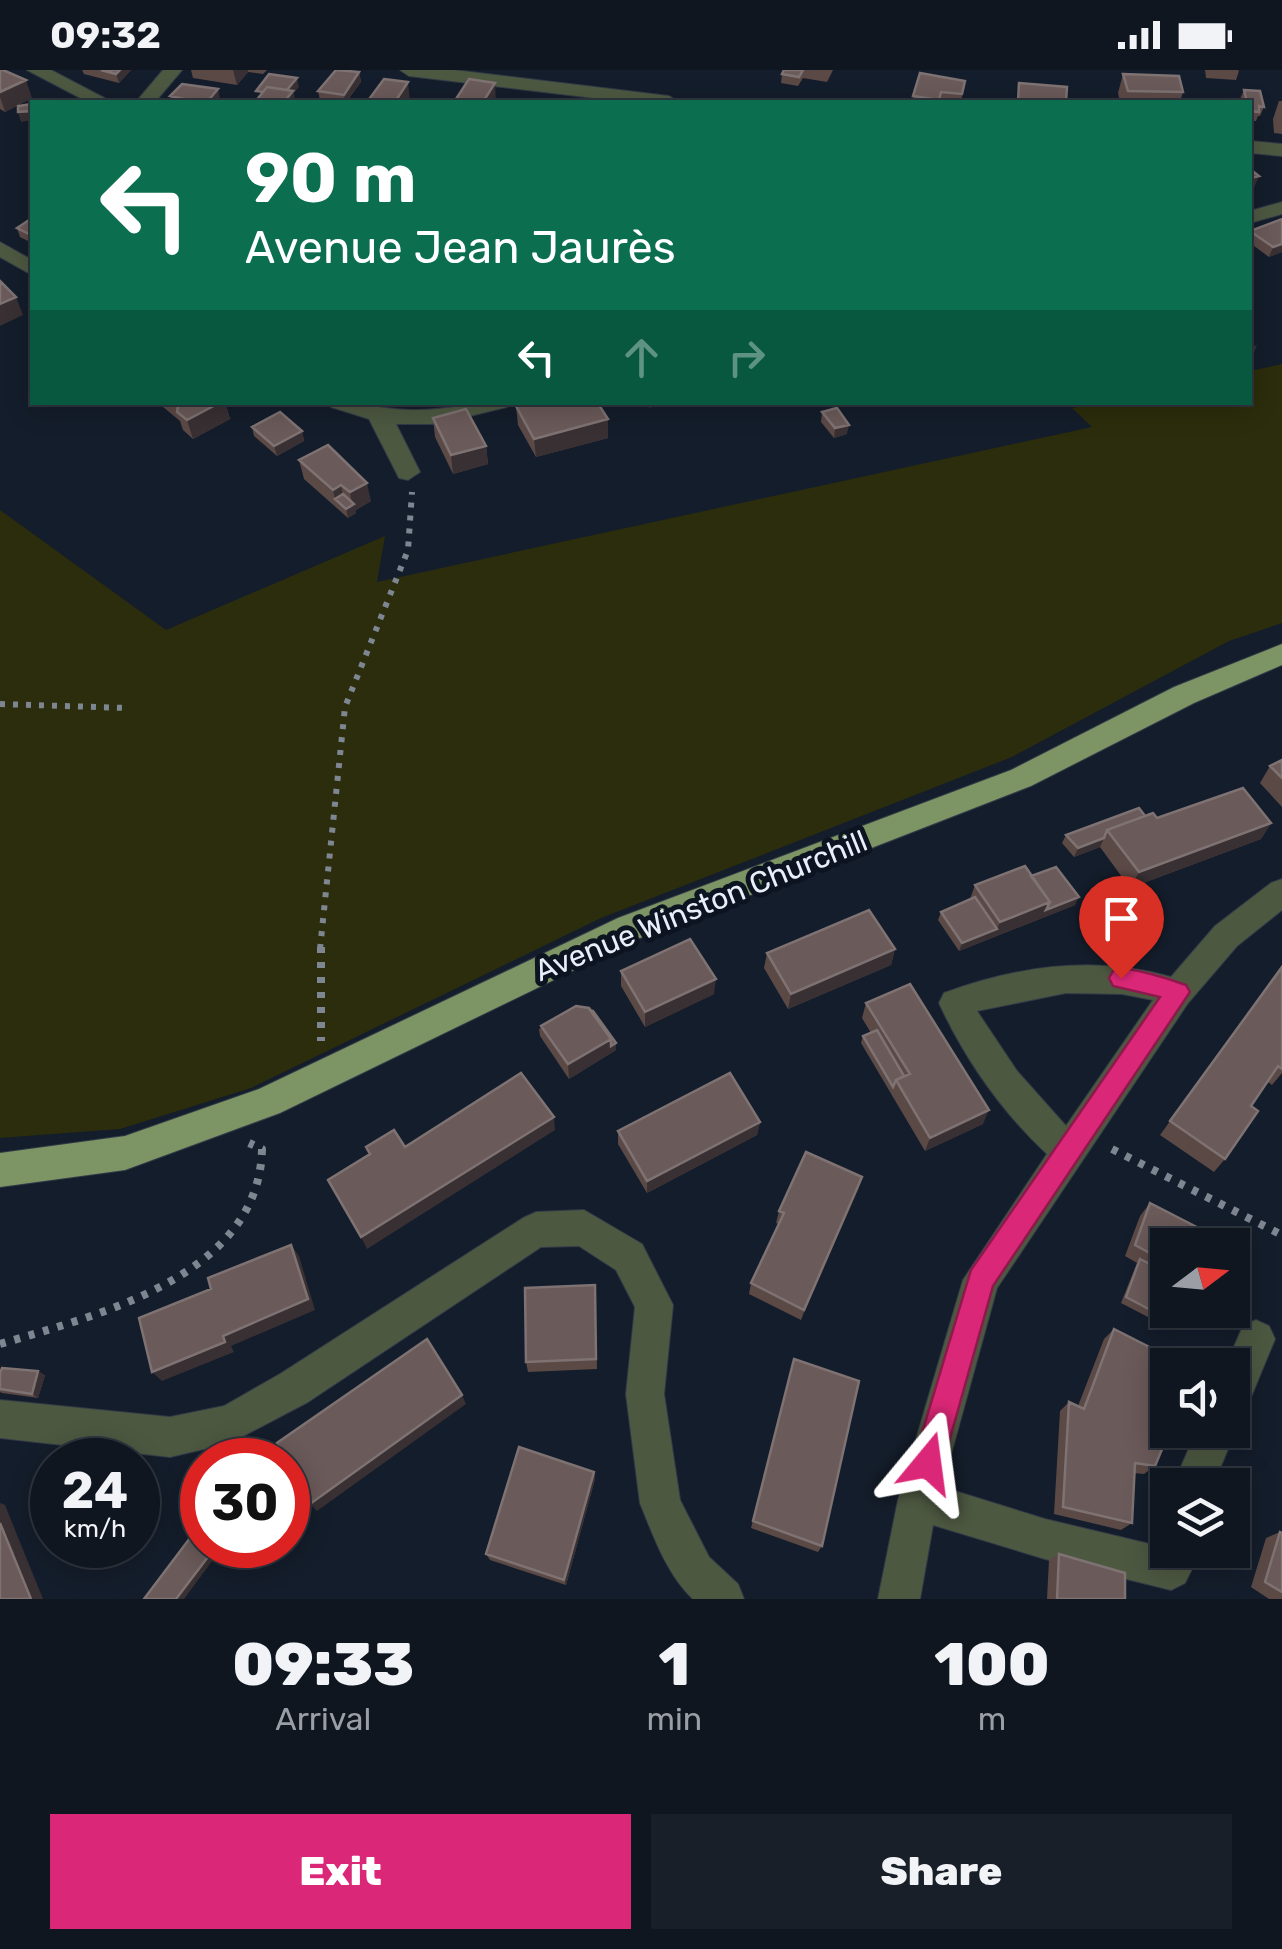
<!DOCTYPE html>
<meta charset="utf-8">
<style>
:root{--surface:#0f1620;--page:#181f29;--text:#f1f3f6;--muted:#9b9fa5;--line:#2f353e;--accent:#db2777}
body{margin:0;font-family:Rubik,sans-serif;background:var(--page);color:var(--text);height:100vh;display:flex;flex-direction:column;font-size:38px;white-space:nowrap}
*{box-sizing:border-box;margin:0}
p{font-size:32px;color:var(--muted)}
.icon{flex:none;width:55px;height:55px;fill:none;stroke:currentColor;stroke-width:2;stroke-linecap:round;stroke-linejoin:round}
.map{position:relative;height:1529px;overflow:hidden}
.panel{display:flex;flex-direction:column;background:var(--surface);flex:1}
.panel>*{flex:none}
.top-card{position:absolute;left:30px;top:30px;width:1222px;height:305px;border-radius:0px;box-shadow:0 5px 25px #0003,0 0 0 2px var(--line);background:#0b6e4f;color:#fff;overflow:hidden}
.needle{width:65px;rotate:74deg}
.controls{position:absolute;left:1150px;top:1158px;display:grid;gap:20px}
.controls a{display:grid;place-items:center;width:100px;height:100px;border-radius:0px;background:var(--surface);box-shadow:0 5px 25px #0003,0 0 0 2px var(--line);font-size:50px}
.speed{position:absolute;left:30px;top:1368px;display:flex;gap:20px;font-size:50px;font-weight:700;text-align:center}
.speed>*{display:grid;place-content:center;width:130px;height:130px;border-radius:50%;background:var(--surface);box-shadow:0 5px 25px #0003,0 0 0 2px var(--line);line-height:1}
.speed small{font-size:25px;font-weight:400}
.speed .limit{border:15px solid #d22;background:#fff;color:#111}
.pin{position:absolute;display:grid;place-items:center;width:85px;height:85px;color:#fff;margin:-102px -42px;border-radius:50% 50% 50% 0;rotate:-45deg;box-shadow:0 0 10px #0007}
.pin .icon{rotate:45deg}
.me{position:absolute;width:110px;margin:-55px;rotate:16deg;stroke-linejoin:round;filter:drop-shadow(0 0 8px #0008)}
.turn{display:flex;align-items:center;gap:35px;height:210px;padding:0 50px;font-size:45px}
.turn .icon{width:130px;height:130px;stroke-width:2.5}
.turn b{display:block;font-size:70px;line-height:85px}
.lanes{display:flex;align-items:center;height:95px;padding:0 50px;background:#0003;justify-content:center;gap:50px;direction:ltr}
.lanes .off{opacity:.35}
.eta{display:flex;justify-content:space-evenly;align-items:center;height:170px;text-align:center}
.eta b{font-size:60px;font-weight:800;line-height:70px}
.action{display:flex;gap:20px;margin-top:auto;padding:20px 50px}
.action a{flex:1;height:115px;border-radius:0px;background:var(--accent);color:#fff;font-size:40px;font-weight:800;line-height:115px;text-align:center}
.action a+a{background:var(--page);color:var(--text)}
.status{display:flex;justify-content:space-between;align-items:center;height:70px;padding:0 50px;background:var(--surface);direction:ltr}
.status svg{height:28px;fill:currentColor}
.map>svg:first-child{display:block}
.green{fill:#2c2d0c}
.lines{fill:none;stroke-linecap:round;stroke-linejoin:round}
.minor-casing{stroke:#323a48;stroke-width:2}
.major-casing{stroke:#323a48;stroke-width:2}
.path-far1{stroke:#7e8692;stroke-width:6;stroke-dasharray:5 8;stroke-linecap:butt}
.path{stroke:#7e8692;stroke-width:8;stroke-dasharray:6 9;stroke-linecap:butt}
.minor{fill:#4d5841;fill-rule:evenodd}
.major{fill:#7d9464;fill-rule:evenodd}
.wall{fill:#5b4946}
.shaded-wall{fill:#383033}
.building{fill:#6a5a59;stroke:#7e7272;stroke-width:2.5}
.route{fill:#db2777;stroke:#8e194d;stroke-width:2.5}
.labels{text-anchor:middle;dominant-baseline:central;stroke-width:10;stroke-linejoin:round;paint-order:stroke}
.street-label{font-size:30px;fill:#e9eff9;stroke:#0c1421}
</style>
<div class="status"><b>09:32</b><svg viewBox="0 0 49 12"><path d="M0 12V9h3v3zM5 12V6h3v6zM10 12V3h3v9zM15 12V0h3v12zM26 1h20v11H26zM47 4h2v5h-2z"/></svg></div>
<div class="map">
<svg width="1282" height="1529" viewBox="0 0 1282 1529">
<rect width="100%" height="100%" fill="#141d2b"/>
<path class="green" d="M1282,294v259l-53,18 -217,116 -411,161 -350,170 -131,41 -120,9v-628l166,120 219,-94 -8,46 715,-155 -20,-19 25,-5 153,-1v-31z"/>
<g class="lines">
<defs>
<path id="minor" d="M27,0h24l61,32h-24z
M163,0h19l-27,32h-19z
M400,0h54l215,26 10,6h-52l-218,-26z
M1250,71l32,3v12l-32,-3z
M1282,132v12l-32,9v-12z
M0,172l32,18v15l-32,-18z
M328,332c29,0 57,8 87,8 32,0 63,-8 95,-8l-3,5 -70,17h-41l24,48 -12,8 -9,-2 -30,-59 -38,-12z
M1282,809v31l-45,36 -49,57 -191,285 -55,199 103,32 130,31 10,5 7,14 -7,14 -14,7 -126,-31 -112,-34 -13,74h-42l20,-99 65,-220 84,-126c-45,-42 -82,-95 -108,-151l5,-10c73,-27 151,-38 227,-16l44,-51 56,-43zM1066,923l56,1 31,6 -87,126 -49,-55 -40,-60z
M584,1140l58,34 31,61 -9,89 16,106 29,57 29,27 6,15h-51c-26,-24 -40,-64 -53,-96l-14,-109 9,-87 -19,-37 -37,-24 -38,1 -233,155 -78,41 -60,14 -170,-19v-38l170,17 54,-11 56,-32 243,-156 13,-6z
M1256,1250l13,6 6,13 -29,70 -14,5v-49h-6l17,-39z
M1232,1350l4,10 -23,55h-40l24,-55h35z"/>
<path id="major" d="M1282,574v21l-88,38 -163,83 -391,152 -360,175 -155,57 -125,17v-34l125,-17 134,-47 359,-171 393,-148 163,-83z"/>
</defs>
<use href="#minor" class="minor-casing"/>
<use href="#major" class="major-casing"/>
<path class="path-far1" d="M0,634l128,4
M320,879l25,-242 63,-157 4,-58"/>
<path class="path" d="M321,877v94
M1112,1079l170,86
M0,1274c97,-29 259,-67 262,-195l-13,-6"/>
<use href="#minor" class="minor"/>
<use href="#major" class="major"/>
</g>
<path class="wall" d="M0,0l32,28 -27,14 -5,-3z
M82,0h49l-12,13 -35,-9z
M191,0h76l-4,4 -15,-2 -11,13 -44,-7z
M784,0h49l-6,12 -24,-4 -5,8 -17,-3 1,-9z
M1205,0h33l1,1 -3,9 -30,-2z
M359,2l2,10 -15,20 -26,-2 -2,-9z
M1123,4l60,18 -3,10h-60l-2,-9z
M965,11l-4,21h-49l1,-6z
M1244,20l20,17 -4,9h-2l-2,5h-6v-19h-9l-1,-3z
M170,26l50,2 -3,4h-45z
M1279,31h3v33l-8,-1 -1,-14z
M32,148v25l-12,-6 -3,-9z
M1282,149v33l-13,5 -19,-14v-12z
M157,332h68l5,17 -37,20 -10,-9 -3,-9z
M516,336l92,13v19l-72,19 -18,-32z
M822,342l25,22 -13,4 -13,-16z
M433,348l53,28 2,18 -35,10 -18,-37z
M252,357l50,4 2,10 -27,15 -23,-20z
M299,390l72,41 -15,9v3l-8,5 -44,-39z
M1282,690v47l-22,-24 10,-17z
M1145,746l12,2 114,5 -10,16 -131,49 -30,-41 -26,10 -12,-14 4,-8z
M1031,806l44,29 -116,46 -21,-31 3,-8 29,-13 5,-14z
M895,879l-4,16 -103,44 -24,-41 3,-15z
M1282,897v106l-10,12 -4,-3 -17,24 -26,53 -11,13 -54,-37z
M621,901l93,23 -69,33 -24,-41z
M866,933l117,121 -58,27 -64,-108 2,-7 8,-3 -9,-15z
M541,958l75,22 -47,29 -29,-43 -1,-7z
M760,1052l-3,13 -110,58 -29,-49v-13z
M862,1107l-61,143 -52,-26 2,-11 28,-59 -3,-1 3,-12z
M1150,1133l18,42v65l9,14 -6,5 -50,-26 16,-40 -12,-7 15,-40z
M595,1215l2,84 -69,3 -2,-10z
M1114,1259l39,87 2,50 -11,8 -10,-1 -2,50 -11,7 -67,-16 6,-103 9,-9 9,4 26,-67z
M794,1289l28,187 -4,6 -67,-24z
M0,1303l45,2 -7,23 -36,-5 -2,-1z
M594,1402l1,7 -29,106 -76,-25 -4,-6z
M1280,1462l2,1v66h-13l-18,-12 15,-49z
M1059,1484l66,45h-78l2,-39z"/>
<path class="shaded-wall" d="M120,0h11l-12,13 -3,-9z
M233,0h15v2l-11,13z
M359,2l2,10 -16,20 -1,-7z
M297,8l2,9 -5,6 1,9h-11l-1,-7z
M26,10l6,18 -27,14 -5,-15v-5z
M408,12l2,20h-15z
M495,13l1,19h-13z
M218,19l2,9 -3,4h-10z
M32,41v9l-11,2 -3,-10z
M1259,106l-8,19h-1v-17z
M1282,174v8l-13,5 4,-10z
M16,227l7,18 -23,11v-22z
M1257,275l-4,10h-3v-8z
M221,332h4l5,17 -37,20 -6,-19z
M649,332h22l-22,6z
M608,349v19l-72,19 -2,-18z
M849,355l-2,9 -13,4 1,-10z
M302,361l2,10 -27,15 -3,-10z
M486,376l2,18 -35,10 -2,-19z
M367,413l4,18 -15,9v3l-8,5 -2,-9 6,-4 -2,-13z
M341,415l4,19 -10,-5 -2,-9z
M1271,753l-10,16 -131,49 9,-16z
M1104,768l-4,9 -26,10 4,-9z
M1079,827l-4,8 -116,46 3,-8 35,-14 3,-7 50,-20z
M895,879l-4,16 -103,44 3,-15z
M716,909l-2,15 -69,33v-15z
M611,969l5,4v7l-47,29 -1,-15z
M989,1040l-6,14 -58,27 5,-13z
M554,1047l1,13 -188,119 -6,-12z
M760,1052l-3,13 -110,58v-12z
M862,1107l-4,13 -57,130 3,-10z
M291,1175l8,11 16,54 -84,36 3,6 -72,29 -10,-9 71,-36z
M38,1301l7,4 -7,23 -6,-4z
M462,1325l4,9 -149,107 -7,-7z
M594,1402l1,7 -29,106 -2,-5z
M0,1433l5,2 38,94h-12l-31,-76z
M217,1475h7l-40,54h-8z"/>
<path class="building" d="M0,0h3l23,10 -26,12z
M101,0h19l-4,4z
M336,0l23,2 -15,23 -26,-4z
M784,0h19l-4,7 -17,-3z
M920,3l45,8 -3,13 -21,-2 -2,8 -26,-4z
M269,4l28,4 -10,12 -20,-3 -4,5 -7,-1z
M1123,4l56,2 4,16 -55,-1z
M384,9l24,3 -13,20h-28z
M469,9l26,4 -12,19h-29z
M1019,13l48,4 -1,15h-48z
M182,14l36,5 -11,13h-9l-28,-6z
M267,17l26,4 -9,11h-29z
M1244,20l16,1 4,16 -5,-1v6l-9,-1v-9h-3z
M32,34v7l-14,1v-6z
M1250,99l9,7 -9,2z
M32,148v13l-3,3 -12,-6z
M1282,149v25l-9,3 -23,-16z
M0,211l16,16 -16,7z
M174,332h47l-34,18 -10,-8 1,-7z
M528,332h69l11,17 -74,20 -18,-33z
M837,338l12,17 -14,3 -13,-16z
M466,339l20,37 -35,9 -18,-37z
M280,342l22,19 -28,15 -22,-19z
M328,375l39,38 -17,9 -9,-7 -8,5 -34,-30z
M343,424l11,10 -8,5 -11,-10z
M1282,690v18l-12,-12z
M1243,718l28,35 -132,49 -32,-42 46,-17 4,5z
M1139,738l6,8 -38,14 -3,8 -26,10 -12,-13z
M1025,796l25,36 -50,20 -25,-37z
M1056,797l23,30 -33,13 4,-8 -19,-26z
M975,827l22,32 -35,14 -21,-31z
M869,840l26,39 -104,45 -24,-41z
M690,869l26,40 -71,33 -24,-41z
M1282,897v102l-4,-3 -27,40 7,5 -33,48 -55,-38z
M910,914l79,126 -59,28 -34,-58 14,-6 -44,-71z
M576,936l13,2 22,31 -43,25 -27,-38z
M590,940l3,1 23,32 -5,3v-7z
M877,960l27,46 -8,4 -3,7 -30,-51z
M521,1003l33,44 -193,120 -33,-57 42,-26 -4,-7 28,-17 11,17z
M730,1003l30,49 -113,59 -29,-50z
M806,1082l56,25 -58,133 -53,-27 33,-70 -5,-2z
M1150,1133l60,31 -3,11h-39v18l-33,-18z
M291,1175l17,54 -85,37 2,6 -73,30 -13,-54 72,-29 -3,-11z
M1140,1189l28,14v37h13l-4,14 -51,-27z
M595,1215l1,74 -70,3 -1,-74z
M1114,1259l59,30 -3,6h-2v9l-15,42 15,4v10h2l-15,36 -20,-3 -3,60 -69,-16 6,-105 15,7z
M427,1269l35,56 -152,109 -33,-61z
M794,1289l65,22 -37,165 -69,-25z
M2,1298l36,3 -6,23 -32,-5v-16z
M519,1377l75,25 -30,108 -78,-26z
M0,1453l31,76h-31z
M196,1460l6,3v12h15l-41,54h-32z
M1280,1462l2,1v59l-17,-10z
M1059,1484l66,19v26h-68z"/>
<path class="route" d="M1121,898c23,3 43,9 65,17l4,7 -197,294 -50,177 -4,11 -11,4 -10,-4 -5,-11 58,-193 189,-273 -47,-11 -4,-8 4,-7z"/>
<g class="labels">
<g class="street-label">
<text transform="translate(701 836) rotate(-22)">Avenue Winston Churchill</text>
</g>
</g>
</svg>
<div class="controls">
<a><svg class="needle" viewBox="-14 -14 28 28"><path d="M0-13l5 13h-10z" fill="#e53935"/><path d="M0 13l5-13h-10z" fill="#9b9fa5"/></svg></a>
<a><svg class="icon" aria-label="sound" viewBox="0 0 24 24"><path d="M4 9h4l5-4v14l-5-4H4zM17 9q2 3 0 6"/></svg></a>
<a><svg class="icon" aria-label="layers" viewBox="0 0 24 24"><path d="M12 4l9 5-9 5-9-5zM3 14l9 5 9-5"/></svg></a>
</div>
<div class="speed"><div>24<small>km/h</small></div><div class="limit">30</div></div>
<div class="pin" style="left:1121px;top:908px;background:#d93025"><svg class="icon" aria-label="arrive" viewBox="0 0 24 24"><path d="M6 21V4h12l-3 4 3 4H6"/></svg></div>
<svg class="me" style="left:928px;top:1393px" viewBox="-20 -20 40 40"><path d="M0-17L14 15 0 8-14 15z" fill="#db2777" stroke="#fff" stroke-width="4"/></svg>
<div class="top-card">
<div class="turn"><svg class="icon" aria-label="left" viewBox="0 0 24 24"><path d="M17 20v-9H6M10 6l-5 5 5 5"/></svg><div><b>90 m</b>Avenue Jean Jaurès</div></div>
<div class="lanes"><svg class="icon" aria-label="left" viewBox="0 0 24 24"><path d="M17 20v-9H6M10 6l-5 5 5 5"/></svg><svg class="icon off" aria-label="ahead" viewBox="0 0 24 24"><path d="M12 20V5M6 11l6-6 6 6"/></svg><svg class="icon off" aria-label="right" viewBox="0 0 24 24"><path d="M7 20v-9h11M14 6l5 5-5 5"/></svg></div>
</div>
</div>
<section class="panel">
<div class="eta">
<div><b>09:33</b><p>Arrival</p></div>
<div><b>1</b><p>min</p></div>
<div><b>100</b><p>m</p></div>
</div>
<div class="action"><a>Exit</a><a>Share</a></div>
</section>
